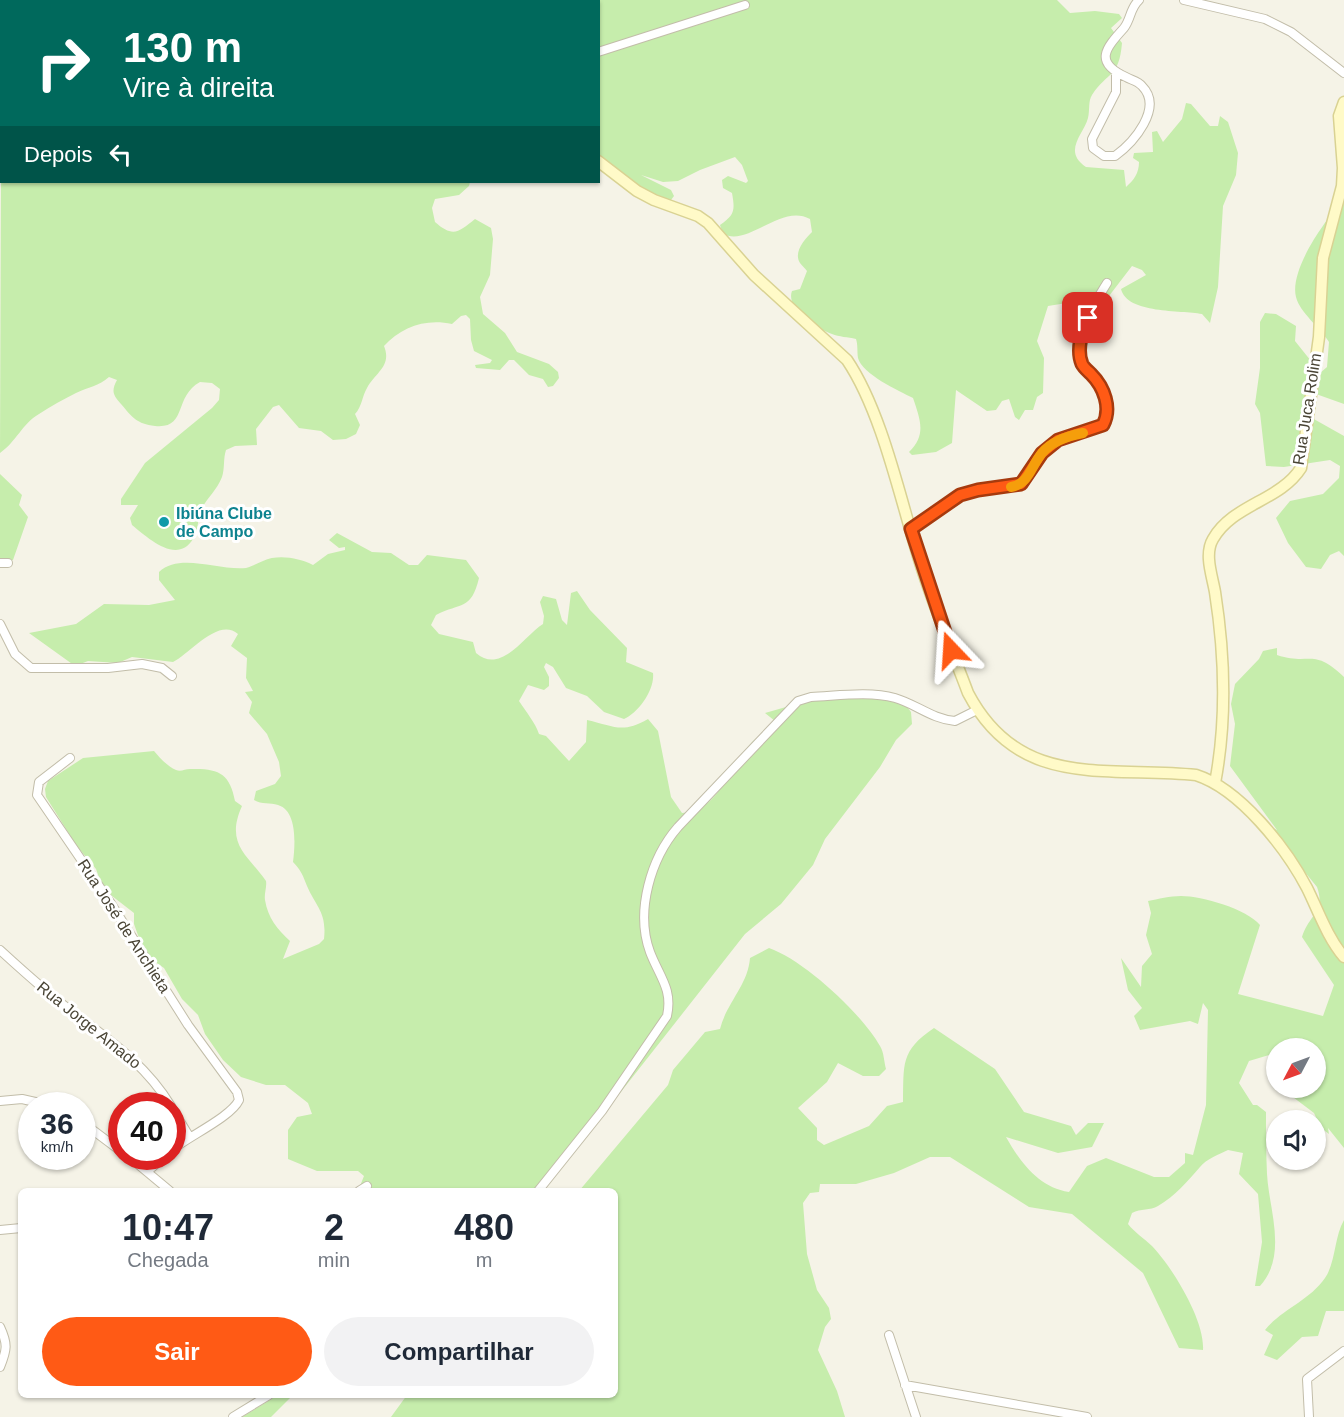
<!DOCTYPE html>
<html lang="pt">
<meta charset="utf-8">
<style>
:root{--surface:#fff;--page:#f2f2f3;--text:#1f2937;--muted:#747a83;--accent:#ff5a15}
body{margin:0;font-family:Helvetica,sans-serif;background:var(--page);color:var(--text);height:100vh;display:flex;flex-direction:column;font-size:22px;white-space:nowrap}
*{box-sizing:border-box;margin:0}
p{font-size:20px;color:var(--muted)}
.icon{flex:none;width:33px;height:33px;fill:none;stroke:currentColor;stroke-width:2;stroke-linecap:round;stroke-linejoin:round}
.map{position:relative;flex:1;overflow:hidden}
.details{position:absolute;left:18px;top:1188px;width:600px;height:210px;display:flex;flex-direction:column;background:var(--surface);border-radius:9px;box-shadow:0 2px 4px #0004}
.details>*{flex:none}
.banner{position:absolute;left:0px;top:0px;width:600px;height:183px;box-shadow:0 2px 4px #0004;background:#00695c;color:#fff;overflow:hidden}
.needle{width:39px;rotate:229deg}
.tools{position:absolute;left:1266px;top:1038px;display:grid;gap:12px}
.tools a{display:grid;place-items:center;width:60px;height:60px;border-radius:50%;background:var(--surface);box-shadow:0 2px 4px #0004;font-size:30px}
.speed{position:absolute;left:18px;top:1092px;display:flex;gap:12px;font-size:30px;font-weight:700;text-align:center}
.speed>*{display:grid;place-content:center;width:78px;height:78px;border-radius:50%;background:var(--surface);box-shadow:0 2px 4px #0004;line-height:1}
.speed small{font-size:15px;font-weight:400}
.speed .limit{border:9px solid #d22;background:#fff;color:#111}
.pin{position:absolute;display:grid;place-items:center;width:51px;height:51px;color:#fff;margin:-26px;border-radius:12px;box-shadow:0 3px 9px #0006}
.me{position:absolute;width:66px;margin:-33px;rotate:340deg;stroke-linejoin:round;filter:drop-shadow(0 0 4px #0008)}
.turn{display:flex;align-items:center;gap:21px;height:126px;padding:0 24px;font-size:27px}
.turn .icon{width:78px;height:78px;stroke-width:2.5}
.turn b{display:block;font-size:42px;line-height:51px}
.then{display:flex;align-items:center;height:57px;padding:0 24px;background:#0003;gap:12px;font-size:22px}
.eta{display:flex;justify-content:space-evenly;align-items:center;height:102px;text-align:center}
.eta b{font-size:36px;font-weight:600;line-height:42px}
.primary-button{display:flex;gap:12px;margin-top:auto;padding:12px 24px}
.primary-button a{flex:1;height:69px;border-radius:36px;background:var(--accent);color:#fff;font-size:24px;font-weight:600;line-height:69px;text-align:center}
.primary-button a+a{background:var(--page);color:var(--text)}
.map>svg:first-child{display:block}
.green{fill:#c6edac}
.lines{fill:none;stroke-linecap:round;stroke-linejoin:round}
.street-casing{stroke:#c2bda9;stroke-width:10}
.secondary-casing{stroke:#d9d293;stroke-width:13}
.street{stroke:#fff;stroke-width:8}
.secondary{stroke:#fffac8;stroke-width:10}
.route-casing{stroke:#a63a0e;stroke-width:15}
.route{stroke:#ff5a15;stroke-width:10}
.slow{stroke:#f59e0b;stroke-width:10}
.culture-dot{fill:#0f9aa8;stroke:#fff;stroke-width:2}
.labels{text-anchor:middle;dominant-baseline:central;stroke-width:6;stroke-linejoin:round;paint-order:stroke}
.street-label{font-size:16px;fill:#494435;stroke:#fff}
.culture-label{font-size:16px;font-weight:bold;fill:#0d838f;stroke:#fff;text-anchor:start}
</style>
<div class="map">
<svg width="1344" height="1417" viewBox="0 0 1344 1417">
<rect width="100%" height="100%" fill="#f5f3e7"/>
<path class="green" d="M67,0h156l-2,2z
M463,0h594l13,13 25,-2 24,3 3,4 -11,10 11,15c-3,35 -14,28 -30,52 -4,6 -2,15 -4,23 -4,16 -26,33 -2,49l38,3 2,17c8,-7 13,-14 13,-25l-6,-4 1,-5 19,-1 -1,-20 5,-1 6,11 19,-23 4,-16 5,1 19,22h8l2,-10 8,6 10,31 -2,22 -13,31 -5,81 -8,36 -8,-9c-21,-4 -75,0 -81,-25l25,-14 -4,-5 -10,-4 -23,30 -7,-3 -10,6 -44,7 -11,35 7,17 -1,35 -6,4 -4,13h-8l-6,10 -4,-3 -6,-18 -7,2 -6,9 -9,1 -31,-21 -4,53 -16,9 -24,3 -3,-3c18,-17 11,-33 4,-54 -14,-7 -51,-24 -55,-40 -1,-7 0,-13 -2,-19 -8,-2 -17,-2 -24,-5 -14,-5 -47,-26 -40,-43l8,-2 7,-18c-2,-3 -5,-5 -7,-8 -7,-11 5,-24 12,-31l-2,-13c-29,-16 -61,28 -87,15l-3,-9c15,-10 15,-15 12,-32l-9,-5 -1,-8 6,-4 18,7 2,-2 -6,-16 -7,-8 -35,13 -22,11 -15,1 -22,-7 30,15 3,6 -3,4c-24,0 -54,-31 -72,-45l-1,-153z
M1,169l1,13h468l-1,4 -10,9 -24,4 -3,9 3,14c18,16 24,10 40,-3l16,9 2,11 -3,36 -10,22 3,17 22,19 12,19 32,12 9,8 1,6 -6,8 -5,1 -5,-8 -14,-4 -15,-15h-5l-9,10 -24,-2 -1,-3 15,-2 2,-3 -18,-9 -3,-11 -1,-21 -4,-4 -5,1 -9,8c-26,-6 -51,3 -68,22 8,20 -8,26 -17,42 -5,8 -5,19 -12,26l5,11 -4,9 -10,5 -13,1 -12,-9 -22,-3 -20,-23 -6,2 -17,22 1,16 -22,1 -9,4c-3,9 -1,18 -4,27 -5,13 -14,20 -20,31 -5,10 -3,22 -9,31 -16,26 -45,-1 -61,-14l-2,-7 8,-13h-17v-6l24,-36 67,-55 7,-8 1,-11 -8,-6 -12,-1c-27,15 -12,47 -45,44 -18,-2 -23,-9 -34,-22 -8,-9 -10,-13 -4,-24l-8,-3c-10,9 -21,10 -33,16 -12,6 -25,13 -37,21 -17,10 -23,28 -39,39z
M1344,200v204l-28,-10 -4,24 32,18v120l-5,-5 -9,4 -9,14 -15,-2 -18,-24 -12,-25 14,-17 33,-7 16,-16 1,-12 -10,-6 -46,7 -18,-1 -6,-53 -5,-9 5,-36v-46l5,-9 11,1 20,12 -1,15 16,20 2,18 14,-12 2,-25c-9,-15 -29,-29 -33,-45 -7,-27 30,-79 48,-97z
M0,474l22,21 -3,10 9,12 -15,43 -13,4z
M337,533l35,19 19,1 18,12h9l9,-10 39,5 13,18c-8,33 -18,24 -43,37l-5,10 8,9 34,8 3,11c25,22 48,-17 67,-29l1,-8 -4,-14 3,-6 13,3 6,21 5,5 4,-32 6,-2 13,19 37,38 -1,14 27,11c2,17 -15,40 -29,46l-20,-7 -17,-16 -21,-8 -13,-21 -7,-4 -2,4 5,10v9l-5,4 -16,-5 -9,16c7,11 16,21 20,33l7,2 23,25 17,-19 1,-22c27,6 35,14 61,-1l10,12 13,66 11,16c40,-1 50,-57 77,-77 6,-4 14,-7 21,-11l-15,-12 56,-16 56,1 27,5 7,9 1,12 -16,16 -16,27 -55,72 -12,26 -32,39 -36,30 -202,257h-185l6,-15 -6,-5h-41l-29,-12v-29l9,-13 15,-3 -4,-11 -23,-18h-19l-25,-8 -18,-17 -18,-26 -7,-19 -16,-16 -18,-31 -26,-18 -1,-9 2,-3 -5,-14v-11l-31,-24 -7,-20 -20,-24 -30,-48 -1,-8 3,-8 35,-23 71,-7c6,7 13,15 22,19 5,2 9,-1 14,-1 28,-1 40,4 45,32l7,5c-17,38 5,48 24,75 1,6 -2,13 -1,19 3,18 12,29 25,41l-7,18 36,-15 5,-5c3,-27 -8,-32 -17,-53 -4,-10 -6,-16 -14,-24 2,-16 5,-51 -15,-57 -8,-3 -16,0 -24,-5l2,-9 19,-7 6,-8 -2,-14 -12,-28 -18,-21 3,-11 -7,-10 8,-1 -7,-13 1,-20 -16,-12 7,-12c-20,-17 -48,20 -65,28l-41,-5 -14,6 -30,-2 -13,5 -46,-33 47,-9 28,-20 45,1 26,-5 -16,-20v-8c21,-20 60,-1 87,-4 6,-1 11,-5 17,-7 15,-7 36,-3 50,4l15,-11 17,-4v-3l-6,1 -10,-8z
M1277,648v7c33,11 36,-8 67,22v471l-16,-20 1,6 -8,-6 -7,-15 -33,-25h35v-40h-40v36l-7,-5v-24l-20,6 -10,22 14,22h4l9,7c0,21 0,41 1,62 2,36 21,81 -7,112h-5l7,-44 -4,-48 -19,-20 4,-21 -15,-3c-8,4 -22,9 -28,17 -12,14 -25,29 -42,39 -8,5 -17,2 -26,7l-4,11c7,9 16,14 24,22 20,21 53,74 51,104l-24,-2 -36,-75 -71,-59 -43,-7 -79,-50h-20l-36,16 -38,11h-36l-1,8 -9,1 -7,10 4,51 10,36 12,18 2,11 -6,8 -7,23 19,41 8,26h-454l16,-22h208v-204h-36l89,-106 5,-15 32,-38 15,-3c7,-27 28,-44 30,-71l19,-10c35,12 93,66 111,98 4,6 4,16 6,23l-7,7h-16l-25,-13 -11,19 -29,26 19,20v12l7,5 45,-19 18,-20 16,-4c1,-38 -3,-51 31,-74l61,41 29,43 47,14 5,9 12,-12h16l-12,24 -34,6 -52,-16c14,25 33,51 63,55l18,-26 19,-8 48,19h15l16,-14v-10l8,2 13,-50 2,-95 -5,-7 -5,21 -8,-3 -50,9 -6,-14 8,-8 -14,-18 -7,-32 20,29 1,-21 10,-12 -6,-19 5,-22 -3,-12c10,-2 22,-5 33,-5 21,0 66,13 79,29l-22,69 85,22 11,-31 -32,-48c7,-23 24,-25 15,-50l-51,-63 11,6 -47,-64 5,-42 -4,-20 4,-20 24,-25 4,-8z
M1344,1220v91h-18l-8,25 -16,1 -25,23 -13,-5 9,-20 -8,-5c17,-21 44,-29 60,-52 11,-16 9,-41 19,-58z
M278,1395h15l-22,22h-29z"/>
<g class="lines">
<defs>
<path id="street" d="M1184,0l81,19 26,13 53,41
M379,2l5,-2
M598,52l147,-47
M1116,73v19l-24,47 1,9 11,8h11c18,-13 49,-48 27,-70 -4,-5 -11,-6 -16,-9 -33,-15 -20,-29 -2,-49 7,-9 6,-20 15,-28
M0,107l2,1
M911,529l49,-34 18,-5 43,-6 21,-31 16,-13 45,-15c9,-17 1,-37 -11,-51 -3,-3 -8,-5 -10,-9 -12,-24 13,-63 25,-82
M0,563h8
M0,624l15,30 16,14h77l34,-4 20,4 10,8
M70,758l-31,24 -2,13 73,107 78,123 49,67 2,8c-8,17 -50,36 -67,50
M0,950c24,22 48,44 74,63 37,28 72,52 97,93
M0,1101l22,-2 31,7
M172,1108l17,28
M82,1122l40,30
M128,1156l42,35
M148,1171l17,-15
M359,1191l8,-5
M538,1191l64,-80 65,-95c6,-27 -8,-40 -17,-64 -15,-41 1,-94 28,-125l120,-126 13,-4c26,-1 58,-6 84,1 21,6 37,21 60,23l22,-11
M0,1230l21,-2
M0,1327c8,17 7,23 0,40
M889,1335l27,82
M905,1385l182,32
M233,1417l36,-22
M1309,1417l-2,-38 37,-28"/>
<path id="secondary" d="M459,0l1,2
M598,161l39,30 17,9 44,16 10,7 46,52 93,85c33,49 51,129 68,186 14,50 35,99 53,147 51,97 136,73 228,82 44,14 90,73 111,113 11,22 20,49 37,69
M1215,783c12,-63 10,-127 0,-191 -3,-17 -11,-38 -2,-53 20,-35 67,-38 88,-71l18,-131 4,-79 19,-72 1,-18 -4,-52 5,-14"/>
</defs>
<use href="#street" class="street-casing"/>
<use href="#secondary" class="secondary-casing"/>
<use href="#street" class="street"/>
<use href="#secondary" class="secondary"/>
</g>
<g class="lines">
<defs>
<path id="route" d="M951,650l-40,-121 49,-34 18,-5 43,-6 21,-31 16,-13 45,-15c9,-17 1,-38 -12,-51 -3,-3 -7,-6 -9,-10 -6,-14 0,-34 6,-46"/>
</defs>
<use href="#route" class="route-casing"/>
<use href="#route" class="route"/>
<path class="slow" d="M1011,487c18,-3 20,-21 31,-34 10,-12 25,-17 41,-20"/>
</g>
<circle class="culture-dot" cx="164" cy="522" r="6"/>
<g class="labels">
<g class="street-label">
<text transform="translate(1307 409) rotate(-81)">Rua Juca Rolim</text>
<text transform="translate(124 926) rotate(57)">Rua José de Anchieta</text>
<text transform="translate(89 1025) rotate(39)">Rua Jorge Amado</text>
</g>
<g class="culture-label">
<text x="176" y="513">Ibiúna Clube<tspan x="176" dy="18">de Campo</tspan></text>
</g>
</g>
</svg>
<div class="tools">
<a><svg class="needle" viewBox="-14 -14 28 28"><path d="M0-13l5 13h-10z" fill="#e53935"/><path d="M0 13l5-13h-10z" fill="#747a83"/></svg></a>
<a><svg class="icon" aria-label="sound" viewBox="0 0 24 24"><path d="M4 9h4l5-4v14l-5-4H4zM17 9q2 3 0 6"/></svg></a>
</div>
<div class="speed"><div>36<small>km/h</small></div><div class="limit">40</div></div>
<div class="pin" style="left:1088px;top:318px;background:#d93025"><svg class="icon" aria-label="arrive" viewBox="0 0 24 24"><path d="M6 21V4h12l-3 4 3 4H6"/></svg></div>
<svg class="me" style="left:951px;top:650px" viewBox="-20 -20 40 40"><path d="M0-17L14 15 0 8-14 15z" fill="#ff5a15" stroke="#fff" stroke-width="4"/></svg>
<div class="banner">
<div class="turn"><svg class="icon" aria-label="right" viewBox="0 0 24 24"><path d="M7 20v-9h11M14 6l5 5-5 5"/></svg><div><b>130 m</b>Vire à direita</div></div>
<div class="then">Depois<svg class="icon" aria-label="left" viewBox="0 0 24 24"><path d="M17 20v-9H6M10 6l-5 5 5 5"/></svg></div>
</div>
<section class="details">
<div class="eta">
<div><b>10:47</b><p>Chegada</p></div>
<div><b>2</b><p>min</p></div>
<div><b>480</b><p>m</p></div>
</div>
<div class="primary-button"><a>Sair</a><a>Compartilhar</a></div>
</section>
</div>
